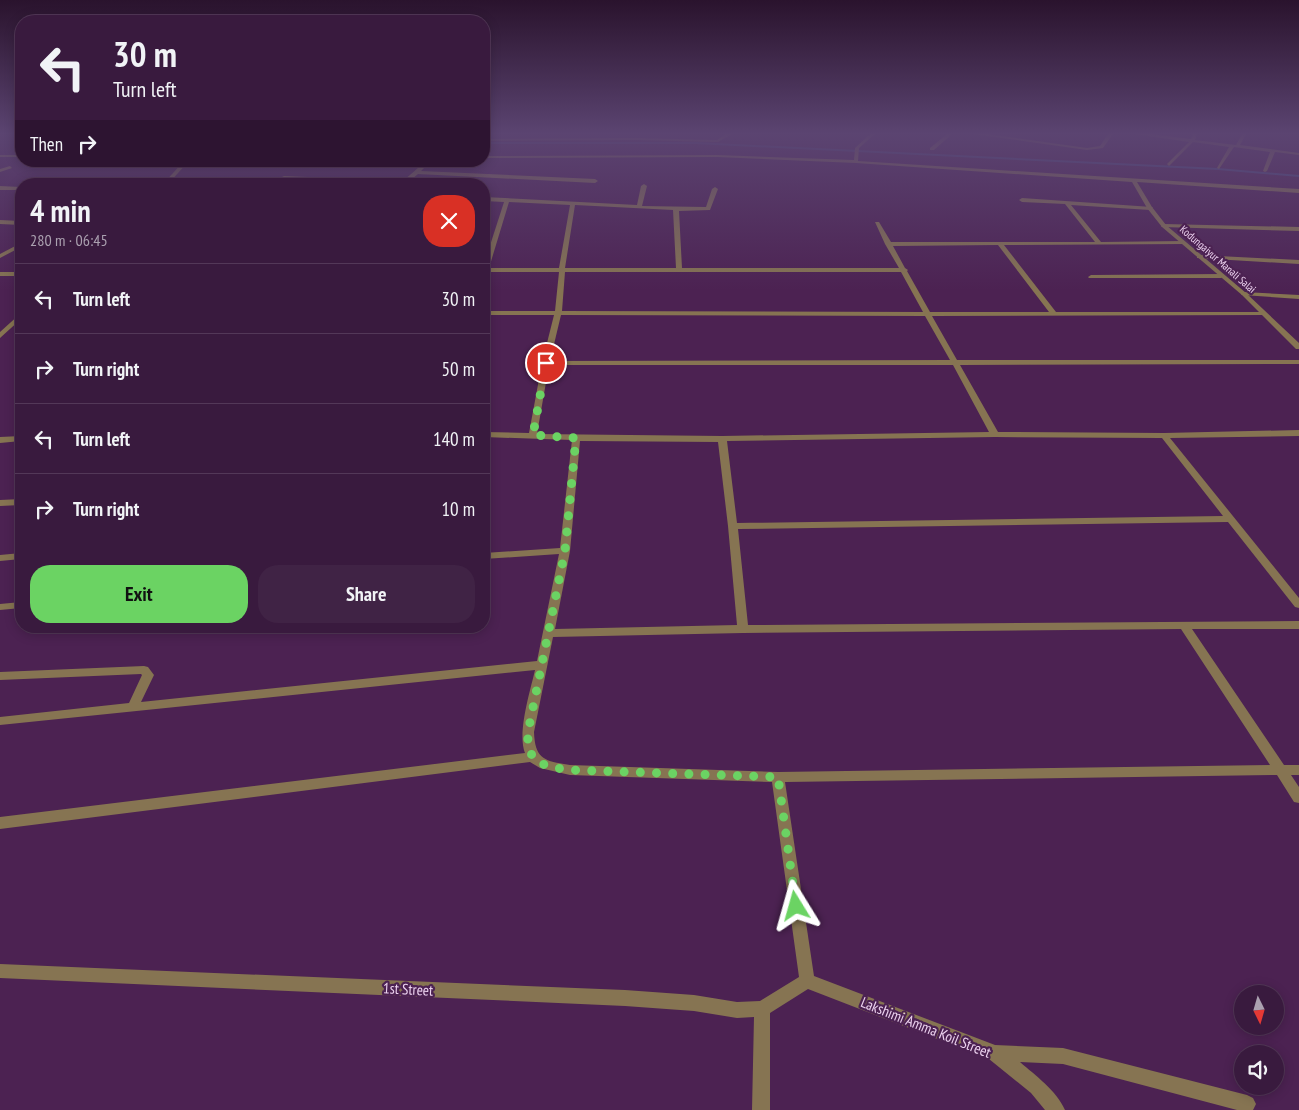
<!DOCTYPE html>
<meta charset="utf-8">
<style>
:root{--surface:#391a3e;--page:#402345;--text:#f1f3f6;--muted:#aba1b0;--line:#533858;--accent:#6bd363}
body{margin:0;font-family:"PT Sans Narrow",sans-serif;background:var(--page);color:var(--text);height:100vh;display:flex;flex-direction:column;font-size:19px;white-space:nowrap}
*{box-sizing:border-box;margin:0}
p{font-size:16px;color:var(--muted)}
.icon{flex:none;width:28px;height:28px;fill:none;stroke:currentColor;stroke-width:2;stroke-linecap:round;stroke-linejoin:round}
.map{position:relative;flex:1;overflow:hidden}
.side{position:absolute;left:15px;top:178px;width:475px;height:455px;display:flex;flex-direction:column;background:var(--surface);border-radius:20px;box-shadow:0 2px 12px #0003,0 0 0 1px var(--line)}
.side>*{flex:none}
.top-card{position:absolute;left:15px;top:15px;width:475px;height:152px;border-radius:20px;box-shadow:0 2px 12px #0003,0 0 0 1px var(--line);background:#391a3e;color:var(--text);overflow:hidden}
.needle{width:32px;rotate:175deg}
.buttons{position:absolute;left:1234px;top:985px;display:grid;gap:10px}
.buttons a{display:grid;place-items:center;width:50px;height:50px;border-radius:50%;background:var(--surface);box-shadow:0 2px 12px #0003,0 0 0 1px var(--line);font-size:25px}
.pin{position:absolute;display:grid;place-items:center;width:42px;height:42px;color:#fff;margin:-21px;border:2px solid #fff;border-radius:50%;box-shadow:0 1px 5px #0007}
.me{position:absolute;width:55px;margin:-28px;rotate:352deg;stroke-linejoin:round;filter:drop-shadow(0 0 4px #0008)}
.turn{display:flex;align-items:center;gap:18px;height:105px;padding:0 15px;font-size:22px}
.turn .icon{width:65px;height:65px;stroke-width:2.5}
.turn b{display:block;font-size:35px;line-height:42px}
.then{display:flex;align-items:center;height:48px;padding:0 15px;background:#0003;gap:10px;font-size:19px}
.round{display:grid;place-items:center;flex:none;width:52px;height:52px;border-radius:20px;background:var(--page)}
.summary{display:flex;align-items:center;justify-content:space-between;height:85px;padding:0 15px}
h1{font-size:30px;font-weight:700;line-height:38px}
.button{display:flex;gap:10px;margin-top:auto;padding:10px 15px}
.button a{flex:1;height:58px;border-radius:20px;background:var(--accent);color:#111;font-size:20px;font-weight:700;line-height:58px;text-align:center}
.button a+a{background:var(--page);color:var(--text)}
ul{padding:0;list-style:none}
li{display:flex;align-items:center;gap:15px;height:70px;padding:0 15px;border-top:1px solid var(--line)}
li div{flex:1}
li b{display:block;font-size:19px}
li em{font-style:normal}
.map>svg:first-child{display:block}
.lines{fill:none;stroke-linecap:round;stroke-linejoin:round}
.stream{fill:#474d82;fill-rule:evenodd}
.minor{fill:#867452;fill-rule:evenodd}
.tertiary{fill:#867452;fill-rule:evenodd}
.route{stroke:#6bd363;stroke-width:9;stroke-dasharray:0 16.2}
.labels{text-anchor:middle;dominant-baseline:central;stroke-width:4.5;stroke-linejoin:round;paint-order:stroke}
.far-street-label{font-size:11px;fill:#edd3f0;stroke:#4c2252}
.near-street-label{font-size:15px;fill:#edd3f0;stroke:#4c2252}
</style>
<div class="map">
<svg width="1299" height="1110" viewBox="0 0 1299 1110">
<rect width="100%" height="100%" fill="#4c2252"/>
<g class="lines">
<path class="stream" d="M484,142h212l522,26 81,7v2l-81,-7 -522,-26h-212z"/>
<path class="minor" d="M726,134h6l-14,8 -82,-2 -152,1v-2l152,-1 81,2z
M947,134h5l-18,16h-4v-2z
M973,134h14l100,14 13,-2 8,-12h5l-10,14 -16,2z
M1135,134h15l41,5 2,-5h4l-2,6 41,5 6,-11h4l-6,11 59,8v2l-24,-3 -8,19 -2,1 -2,-1 7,-19 -36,-5 -15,22 -2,-1 12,-21 -36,-5 -24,24 -2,-2 22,-22z
M184,161h5l-21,23h-5z
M426,161h5l-10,10 174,8 3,2 -3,2 -177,-9 -12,10h-17l-105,-6 -2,-1 2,-1 119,5z
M10,166l2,2 -12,4v-3z
M644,184l3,2 -5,20 64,1 6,-18 3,-2 3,2 -8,21 -31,1 3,57h217l-14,-24 -10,-22h4l12,20h204l-30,-38 -43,-2 -3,-2 3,-2 130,9 1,1 -3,2 -79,-5 30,37 82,-1 2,1v2l-181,1 52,67h208l3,2 -1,1 -334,1 25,44h342v4l-339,1 38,67 166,1 135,-3v6l-129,2 129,160v10l-4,-1 -67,-85 -490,7 10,96 551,-4v8h-107l92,136h15v10h-8l8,12v16l-5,-1 -17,-27 -492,7 29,194 181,69 68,3 184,47 6,3 3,6 -3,6h-16l-174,-46 -43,-2c16,14 36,28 45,48h-20l-14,-17 -42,-34 -181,-70 -38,24v97h-18l2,-93 -17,1 -43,-7 -69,-5 -625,-28v-14l625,26 69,5 43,7 23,-1 39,-24 -27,-195 -202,-7 -30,-7 -10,-6 -530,67v-12l525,-64c-8,-20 5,-61 10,-83l-535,55v-8l129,-14 13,-28 -1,-1 -141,6v-8l144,-6 4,1 6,8 -13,27 396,-41 22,-107 -75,5v-6l76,-5 12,-108 -88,-3v-5l45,1 13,-70 12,-48h-70v-4h71l4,-39h-75v-8l20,-62 -20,-1v-4l153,8 4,-19zM509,202l61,3 -11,63h-70zM575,205l98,5 3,58h-111zM998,245l51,67h-119l-23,-41 1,-1 -3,-2 -12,-22zM565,272h336l22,40 -361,-1zM561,315l364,1 25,44 -400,1zM549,365h404l36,67 -267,4 -185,-2zM995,437l167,1 61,78 -486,7 -10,-82zM580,441l138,1 10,84 9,99 -182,4 15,-78zM1181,629l89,136 -492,7 -208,-7c-25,-4 -35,-5 -36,-33l19,-95 190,-4z
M0,186l21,1v3h-21z
M0,220l21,1v4l-21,-1z
M1164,224l135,3v4l-137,-4 -1,-1z
M21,243v4l-21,11v-4z
M1199,255l100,5v4l-102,-6v-2z
M0,272h21v4h-21z
M1091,275l130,-1 3,2 -3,2h-132l-1,-1z
M1244,292l55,3v4l-57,-4 -1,-1z
M21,313v6l-21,19v-6z
M21,436v5l-21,2v-6z
M21,499v6l-21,1v-6z
M21,553v6l-21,2v-6z
M21,602v6l-21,2v-6z"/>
<path class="tertiary" d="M870,134h5l-16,14 -1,13 441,28v4l-162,-11 15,25 14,18 80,68 53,50v6h-3l-54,-54 -80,-68 -15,-19 -15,-26 -276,-19 -139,-6 -233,1v-2l233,-1 137,5 1,-12z
M0,155h21v2h-21z"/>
</g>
<linearGradient id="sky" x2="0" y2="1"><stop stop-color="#2a132d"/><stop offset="0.46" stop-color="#5b4471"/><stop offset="1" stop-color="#5b4471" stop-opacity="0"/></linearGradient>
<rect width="1299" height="290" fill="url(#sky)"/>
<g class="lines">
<path class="route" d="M546,363l-13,72 43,3 -11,113 -37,181c-2,32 15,34 42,38l208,7 18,129"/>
</g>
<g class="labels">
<g class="far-street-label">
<text transform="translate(1218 259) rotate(41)">Kodungaiyur Manali Salai</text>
</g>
<g class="near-street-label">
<text transform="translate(408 989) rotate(3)">1st Street</text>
<text transform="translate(926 1027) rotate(22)">Lakshimi Amma Koil Street</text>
</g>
</g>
</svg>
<div class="buttons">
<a><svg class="needle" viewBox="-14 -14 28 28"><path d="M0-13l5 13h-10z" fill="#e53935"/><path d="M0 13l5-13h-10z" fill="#aba1b0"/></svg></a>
<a><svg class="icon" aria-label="sound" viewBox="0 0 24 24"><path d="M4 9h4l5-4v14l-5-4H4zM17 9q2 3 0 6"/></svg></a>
</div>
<div class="pin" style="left:546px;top:363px;background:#d93025"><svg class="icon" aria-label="arrive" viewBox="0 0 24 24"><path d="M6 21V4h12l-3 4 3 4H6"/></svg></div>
<svg class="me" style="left:796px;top:906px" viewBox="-20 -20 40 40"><path d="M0-17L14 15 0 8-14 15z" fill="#6bd363" stroke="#fff" stroke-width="4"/></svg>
<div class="top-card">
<div class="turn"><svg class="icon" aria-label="left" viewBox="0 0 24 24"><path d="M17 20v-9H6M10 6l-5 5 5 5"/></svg><div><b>30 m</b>Turn left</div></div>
<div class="then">Then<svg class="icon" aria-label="right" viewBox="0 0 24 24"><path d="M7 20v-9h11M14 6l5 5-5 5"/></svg></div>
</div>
<section class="side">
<div class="summary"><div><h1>4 min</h1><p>280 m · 06:45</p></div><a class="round" style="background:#d93025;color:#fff"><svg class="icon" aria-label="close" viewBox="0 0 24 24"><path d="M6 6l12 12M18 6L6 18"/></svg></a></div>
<ul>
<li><svg class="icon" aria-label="left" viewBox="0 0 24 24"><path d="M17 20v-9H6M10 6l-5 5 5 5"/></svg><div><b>Turn left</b></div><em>30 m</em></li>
<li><svg class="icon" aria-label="right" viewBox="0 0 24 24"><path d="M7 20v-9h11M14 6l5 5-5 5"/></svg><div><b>Turn right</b></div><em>50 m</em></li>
<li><svg class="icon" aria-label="left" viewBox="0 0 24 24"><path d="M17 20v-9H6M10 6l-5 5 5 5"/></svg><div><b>Turn left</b></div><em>140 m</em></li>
<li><svg class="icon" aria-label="right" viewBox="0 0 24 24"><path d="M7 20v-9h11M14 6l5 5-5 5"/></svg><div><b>Turn right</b></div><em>10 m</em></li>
</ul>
<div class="button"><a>Exit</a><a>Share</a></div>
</section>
</div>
